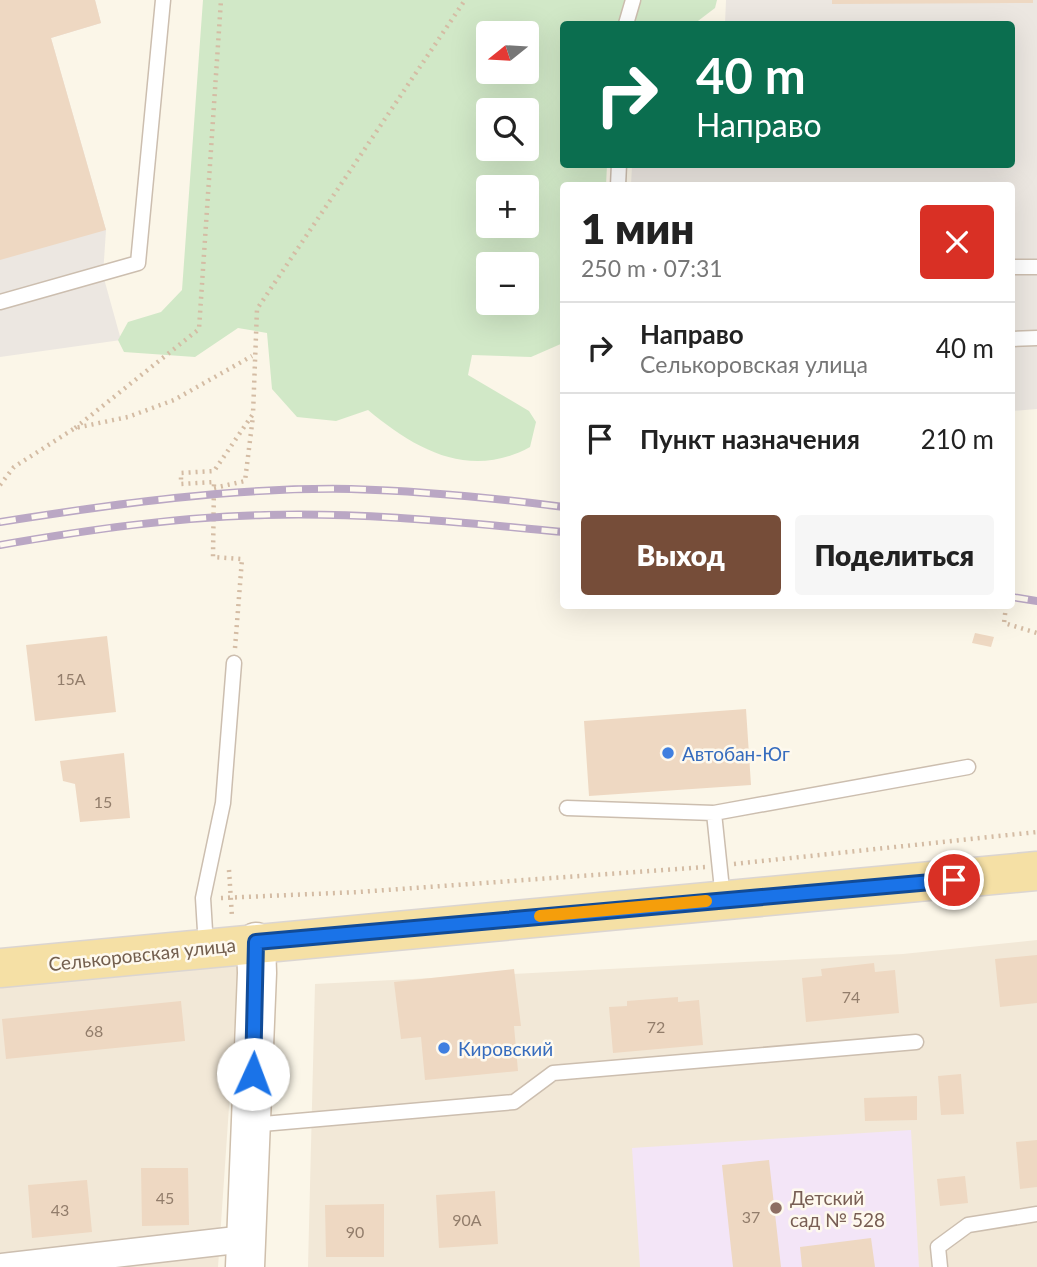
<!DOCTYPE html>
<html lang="ru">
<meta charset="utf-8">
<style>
:root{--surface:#fff;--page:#f6f6f6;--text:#222;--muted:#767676;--line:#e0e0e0;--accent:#764d39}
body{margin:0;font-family:Lato,sans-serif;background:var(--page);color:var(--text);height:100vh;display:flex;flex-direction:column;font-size:26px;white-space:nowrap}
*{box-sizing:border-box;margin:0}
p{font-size:23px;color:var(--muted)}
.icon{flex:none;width:38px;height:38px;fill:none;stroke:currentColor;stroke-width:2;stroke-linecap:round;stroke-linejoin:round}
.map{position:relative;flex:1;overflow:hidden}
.drawer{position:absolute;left:560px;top:182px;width:455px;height:427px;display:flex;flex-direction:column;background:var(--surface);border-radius:7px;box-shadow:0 7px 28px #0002}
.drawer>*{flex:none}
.hud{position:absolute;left:560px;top:21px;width:455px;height:147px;border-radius:7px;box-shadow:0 7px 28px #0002;background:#0b6e4f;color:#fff;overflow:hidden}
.needle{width:46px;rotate:252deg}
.controls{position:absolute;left:476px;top:21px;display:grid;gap:14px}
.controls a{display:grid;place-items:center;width:63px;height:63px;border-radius:7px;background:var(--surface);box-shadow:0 7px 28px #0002;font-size:35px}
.pin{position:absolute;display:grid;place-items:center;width:60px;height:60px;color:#fff;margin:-30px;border:4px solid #fff;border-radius:50%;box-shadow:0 2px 7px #0007}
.me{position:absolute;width:77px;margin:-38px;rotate:2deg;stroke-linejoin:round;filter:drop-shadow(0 0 5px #0008)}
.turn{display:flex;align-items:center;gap:24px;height:147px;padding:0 21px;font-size:32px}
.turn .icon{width:91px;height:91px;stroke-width:2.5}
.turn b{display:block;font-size:49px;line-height:60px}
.round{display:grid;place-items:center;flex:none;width:74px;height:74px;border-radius:7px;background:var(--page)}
.summary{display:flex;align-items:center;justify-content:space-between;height:119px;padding:0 21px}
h1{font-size:42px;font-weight:800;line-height:52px}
.cta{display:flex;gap:14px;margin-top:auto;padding:14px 21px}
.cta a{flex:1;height:80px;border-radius:7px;background:var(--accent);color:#fff;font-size:28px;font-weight:800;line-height:80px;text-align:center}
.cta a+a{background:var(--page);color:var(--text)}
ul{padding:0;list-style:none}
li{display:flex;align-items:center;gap:21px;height:91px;padding:0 21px;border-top:2px solid var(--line)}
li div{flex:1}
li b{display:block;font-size:26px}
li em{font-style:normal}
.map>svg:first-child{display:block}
.residential{fill:#f2e8d7}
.industrial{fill:#ece7e1}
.education{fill:#f3e5f7}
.green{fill:#d1e8c7;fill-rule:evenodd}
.building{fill:#eed8c2}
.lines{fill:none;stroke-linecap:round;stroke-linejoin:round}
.lane-casing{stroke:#ccbeaf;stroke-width:17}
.street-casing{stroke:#ccbeaf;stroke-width:29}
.secondary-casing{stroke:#cfbfac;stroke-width:41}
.primary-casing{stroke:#dbd5d1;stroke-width:41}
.path{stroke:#d4bca4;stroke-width:4.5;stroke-dasharray:2 5;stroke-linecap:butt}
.lane{stroke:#fff;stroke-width:14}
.street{stroke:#fff;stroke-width:26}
.secondary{stroke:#fff;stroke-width:38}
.primary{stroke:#f5e0a5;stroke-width:38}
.rail-casing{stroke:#baa7c4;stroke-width:8}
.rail{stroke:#fef9ee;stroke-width:5;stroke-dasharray:16;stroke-linecap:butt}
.route-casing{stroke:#114b97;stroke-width:18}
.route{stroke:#1a73e8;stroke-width:12}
.slow{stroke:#f59e0b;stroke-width:12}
.shop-dot{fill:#3f7fe0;stroke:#fef9ee;stroke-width:2.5}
.education-dot{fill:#8d6e63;stroke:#fef9ee;stroke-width:2.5}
.labels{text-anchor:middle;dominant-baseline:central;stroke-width:5;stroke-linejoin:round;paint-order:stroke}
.number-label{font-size:16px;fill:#927d6b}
.shop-label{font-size:19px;fill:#366cbe;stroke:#fef9ee;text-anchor:start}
.street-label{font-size:19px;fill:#735f4e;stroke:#fef9ee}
.education-label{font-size:19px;fill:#785e54;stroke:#fef9ee;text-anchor:start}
</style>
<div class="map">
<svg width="1037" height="1267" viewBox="0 0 1037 1267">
<rect width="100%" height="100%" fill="#fbf6e8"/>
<path class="residential" d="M1037,940v327h-729l7,-283 588,-30z
M239,962l-21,305h-218v-282z"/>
<path class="industrial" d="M0,0h95l6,23 -50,15 55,192 -3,45 18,65 -121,17z
M726,0h311v409l-25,2v-225h-381l1,-21 380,-1v-140h-287z"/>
<path class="education" d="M911,1130l8,137h-279l-8,-119z"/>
<path class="green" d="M203,0h514l-2,8 -21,16h-130v140l43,1 -1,20 -42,1 -1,157 -32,14 -59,-2 -4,20 61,36 7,11 -6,25c-60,33 -114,3 -162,-37l-32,11 -39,-4 -25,-28 -5,-56 -29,-5 -43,29 -71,-5 -6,-12 10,-18 33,-10 21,-22zM488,33h39v39h-39zM488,110h39v39h-39zM488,187h39v39h-39zM488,264h39v39h-39z"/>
<path class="building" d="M0,0h95l6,23 -50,15 55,192 -106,30z
M832,0h201v3l-201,1z
M975,633l19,4 -3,10 -19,-4z
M107,636l9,76 -81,9 -9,-76z
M746,709l5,76 -162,11 -5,-75z
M124,753l6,65 -50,4 -5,-38 -12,-3 -3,-20z
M1037,955v48l-37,4 -5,-48z
M874,963l1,9 20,-2 4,43 -93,9 -4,-44 20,-2 -1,-7z
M514,969l7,57h-7l4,45 -93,9 -4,-43 -20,2 -7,-57z
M678,997v5l21,-2 4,45 -90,8 -4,-46 18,-1v-5z
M181,1001l4,40 -179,18 -4,-40z
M961,1074l3,40 -23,1 -3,-39z
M917,1096v24l-52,1 -1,-23z
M1037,1140v47l-17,2 -4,-47z
M769,1160l12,107h-48l-11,-102z
M141,1168h47l1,57 -47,1z
M965,1176l3,27 -28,3 -3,-27z
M87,1180l5,52 -60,6 -4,-53z
M495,1191l3,53 -59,4 -3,-53z
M384,1204v53h-58l-1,-52z
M871,1238l4,29h-73l-2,-20z"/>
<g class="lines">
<defs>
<path id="lane" d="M626,24l7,-24
M618,186l1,-22
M1012,267h25
M0,302l138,-39 25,-263
M1012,339l25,-1
M567,808l147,5 254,-46
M714,813l9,86
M206,947l-3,-49 20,-95 11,-140
M252,1125l262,-23 39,-29 363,-31
M940,1267l-2,-20 30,-22 69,-11"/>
<path id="street" d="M2,1267l243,-28"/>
<path id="secondary" d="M245,1267l12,-294 -1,-31"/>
<path id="primary" d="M0,968l1037,-97"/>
</defs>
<use href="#lane" class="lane-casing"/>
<use href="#street" class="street-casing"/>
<use href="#secondary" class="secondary-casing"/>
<use href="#primary" class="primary-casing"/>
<path class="path" d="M75,428l124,-99 22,-329
M0,485l14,-18 61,-39 53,-11 46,-17 78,-44
M214,488l31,-7 8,-65
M1006,606l-2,17 33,10
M235,648l7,-89 -29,-2 1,-75 -33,2v-11l33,-2 39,-57 4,-105 208,-309
M734,864l303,-32
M229,870l3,47
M221,898l138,-6 346,-25"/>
<use href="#lane" class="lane"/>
<use href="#street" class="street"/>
<use href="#secondary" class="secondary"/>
<use href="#primary" class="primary"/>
<defs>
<path id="rail" d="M0,522c115,-18 233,-35 351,-33 70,2 143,9 213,18
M0,545c87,-15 176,-28 265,-30 100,-3 200,8 299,17
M1012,597l25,4"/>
</defs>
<use href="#rail" class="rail-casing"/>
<use href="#rail" class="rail"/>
</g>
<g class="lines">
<defs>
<path id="route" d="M253,1074l3,-132 698,-62"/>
</defs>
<use href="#route" class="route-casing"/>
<use href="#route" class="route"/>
<path class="slow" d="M540,916l166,-15"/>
</g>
<g class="shop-dot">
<circle cx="668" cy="753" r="7"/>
<circle cx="444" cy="1048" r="7"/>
</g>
<circle class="education-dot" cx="776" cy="1208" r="7"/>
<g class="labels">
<g class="number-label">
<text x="71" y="678">15А</text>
<text x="103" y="801">15</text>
<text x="851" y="996">74</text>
<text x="656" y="1026">72</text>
<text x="94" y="1030">68</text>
<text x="165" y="1197">45</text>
<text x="60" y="1209">43</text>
<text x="751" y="1216">37</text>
<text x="467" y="1219">90А</text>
<text x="355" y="1231">90</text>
</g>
<g class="shop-label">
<text x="682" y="753">Автобан-Юг</text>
<text x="458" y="1048">Кировский</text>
</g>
<g class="street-label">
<text transform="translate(142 954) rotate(-6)">Селькоровская улица</text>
</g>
<g class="education-label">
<text x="790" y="1197">Детский<tspan x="790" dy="22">сад № 528</tspan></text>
</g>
</g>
</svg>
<div class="controls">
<a><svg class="needle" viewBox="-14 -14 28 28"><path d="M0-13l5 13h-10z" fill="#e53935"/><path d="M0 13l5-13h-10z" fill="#767676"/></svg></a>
<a><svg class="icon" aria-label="search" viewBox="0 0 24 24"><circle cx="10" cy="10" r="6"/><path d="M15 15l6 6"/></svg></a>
<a>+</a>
<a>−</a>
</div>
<div class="pin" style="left:954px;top:880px;background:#d93025"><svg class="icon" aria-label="arrive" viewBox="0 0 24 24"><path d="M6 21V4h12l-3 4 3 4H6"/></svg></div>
<svg class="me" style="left:253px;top:1074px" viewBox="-20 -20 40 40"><circle r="19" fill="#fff"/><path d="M0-13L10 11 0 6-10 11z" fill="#1a73e8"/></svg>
<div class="hud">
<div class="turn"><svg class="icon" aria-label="right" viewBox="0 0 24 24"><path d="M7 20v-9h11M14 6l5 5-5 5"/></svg><div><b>40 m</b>Направо</div></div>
</div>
<section class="drawer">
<div class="summary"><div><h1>1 мин</h1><p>250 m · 07:31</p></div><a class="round" style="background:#d93025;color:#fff"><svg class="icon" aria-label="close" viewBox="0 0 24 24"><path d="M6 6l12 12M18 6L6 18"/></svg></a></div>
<ul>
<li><svg class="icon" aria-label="right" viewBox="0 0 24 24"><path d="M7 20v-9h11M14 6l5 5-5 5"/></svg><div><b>Направо</b><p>Селькоровская улица</p></div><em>40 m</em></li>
<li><svg class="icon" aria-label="arrive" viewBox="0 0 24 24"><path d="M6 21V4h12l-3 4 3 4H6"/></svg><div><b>Пункт назначения</b></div><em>210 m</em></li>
</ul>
<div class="cta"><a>Выход</a><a>Поделиться</a></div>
</section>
</div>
